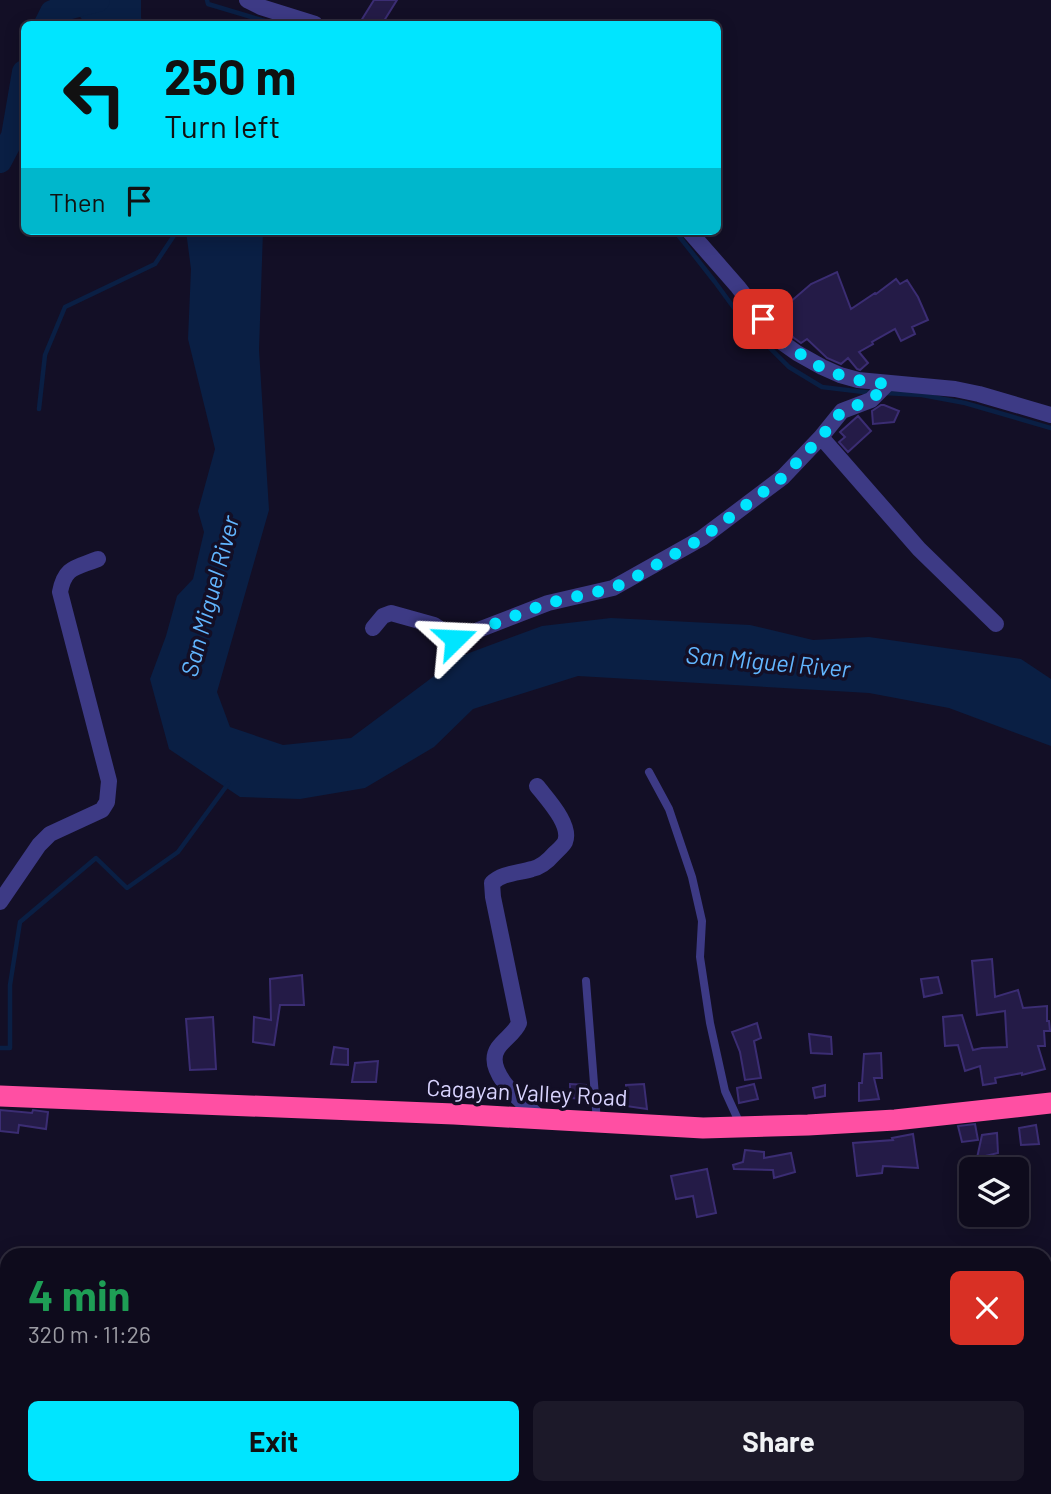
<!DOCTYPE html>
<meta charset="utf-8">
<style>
:root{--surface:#0e0b1c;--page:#1c1929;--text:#f1f3f6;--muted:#9b9ba3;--line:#2e2b3b;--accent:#00e5ff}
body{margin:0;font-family:Barlow,sans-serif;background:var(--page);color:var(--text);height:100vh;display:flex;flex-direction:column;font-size:26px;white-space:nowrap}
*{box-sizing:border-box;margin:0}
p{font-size:23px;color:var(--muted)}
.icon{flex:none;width:38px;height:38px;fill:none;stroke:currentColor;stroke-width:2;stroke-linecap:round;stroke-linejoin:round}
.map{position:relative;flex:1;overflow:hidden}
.side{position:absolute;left:0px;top:1248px;width:1052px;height:247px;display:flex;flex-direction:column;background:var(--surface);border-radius:21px 21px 0 0;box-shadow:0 4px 18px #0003,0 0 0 2px var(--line)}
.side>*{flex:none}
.top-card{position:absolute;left:21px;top:21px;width:700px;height:214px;border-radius:10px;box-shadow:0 4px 18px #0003,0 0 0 2px var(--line);background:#00e5ff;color:#111;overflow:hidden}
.fabs{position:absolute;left:959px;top:1157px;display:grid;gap:14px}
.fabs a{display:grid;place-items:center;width:70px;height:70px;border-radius:10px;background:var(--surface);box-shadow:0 4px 18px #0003,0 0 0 2px var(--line);font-size:35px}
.pin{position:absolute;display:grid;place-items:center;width:60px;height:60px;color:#fff;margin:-30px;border-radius:14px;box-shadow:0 4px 10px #0006}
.me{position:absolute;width:77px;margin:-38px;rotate:69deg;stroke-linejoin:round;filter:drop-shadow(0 0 5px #0008)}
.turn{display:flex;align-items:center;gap:24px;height:147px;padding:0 28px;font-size:32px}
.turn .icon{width:91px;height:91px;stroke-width:2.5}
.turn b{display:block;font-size:49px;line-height:60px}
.then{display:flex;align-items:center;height:66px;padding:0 28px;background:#0003;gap:14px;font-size:26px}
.round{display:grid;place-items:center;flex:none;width:74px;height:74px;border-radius:10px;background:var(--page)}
.summary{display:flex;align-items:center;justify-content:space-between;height:119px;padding:0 28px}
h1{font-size:42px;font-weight:700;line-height:52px;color:#1e9e55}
.action{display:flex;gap:14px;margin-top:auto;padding:14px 28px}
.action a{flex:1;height:80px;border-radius:10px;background:var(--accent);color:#111;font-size:28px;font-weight:700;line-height:80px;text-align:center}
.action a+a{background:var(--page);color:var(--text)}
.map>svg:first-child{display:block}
.water{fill:#0a1f44}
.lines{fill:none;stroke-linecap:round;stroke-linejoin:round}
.stream{stroke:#0a1f44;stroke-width:4.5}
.river{stroke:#0a1f44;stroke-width:24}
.building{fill:#241b47;stroke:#3b2d73;stroke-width:2}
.lane{stroke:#3d3a85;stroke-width:8}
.street{stroke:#3d3a85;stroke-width:16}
.highway{stroke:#ff4fa3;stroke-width:21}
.route{stroke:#00e5ff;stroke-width:12;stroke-dasharray:0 21.6}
.labels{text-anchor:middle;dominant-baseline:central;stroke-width:7;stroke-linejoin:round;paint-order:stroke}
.street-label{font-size:23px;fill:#d9d4ff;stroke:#130f26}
.water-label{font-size:24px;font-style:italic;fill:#62b6ff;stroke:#130f26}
</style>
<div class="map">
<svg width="1051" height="1494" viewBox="0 0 1051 1494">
<rect width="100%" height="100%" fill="#130f26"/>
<path class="water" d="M77,0h64v18l4,6h-60l-6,-9z
M186,231h77l-4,119 10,160 -52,182 13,35 53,18 68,-7 110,-82 81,-30 69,-8 139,7 63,15 56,-3 152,22 30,20v67l-102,-38 -80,-15 -291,-17 -105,33 -39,38 -69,41 -65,11 -60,-2 -71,-48 -19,-70 16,-43 11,-40 16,-17 11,-47 -6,-21 17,-62 -27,-110 3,-70z"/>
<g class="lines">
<path class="stream" d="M207,0l1,4 67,20
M675,231l40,51 30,41 44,44 33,20 50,6
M885,393l37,2 43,8 86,25
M39,409l6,-54 20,-48 90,-43 22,-33
M0,1048h10v-63l10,-63 76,-64 31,30 51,-36 50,-68
M0,1454l7,3
M48,1488l5,6"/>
<path class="river" d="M46,24l6,-12 46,-12
M0,161l13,-25 11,-64"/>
</g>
<path class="building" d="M374,0h23l-15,24h-23z
M837,272l14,37 24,-16 1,1 20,-15 4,5 7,-4 11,17 10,23 -16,7 3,7 -14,7 -6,-12 -23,13 1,2 -14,8 9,11 -8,7 -3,-1 -9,-11 -7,6 -14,-6 -20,-19 -6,4 -7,-5 -5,-5 2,-2 -9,-11 5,-5 -5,-6 29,-25z
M881,405h3l15,6 -5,11 -21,2 -1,-13z
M858,416l13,15 -23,21 -9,-10 6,-5 -5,-5z
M992,959l3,38 23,-7 5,18 24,-2v15h2l1,10h-6l1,15h-7l7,23 -23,6v-2l-27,5 1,5 -13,2 -3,-19 -15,5 -7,-26 -13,1 -2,-29 19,-2 11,35 9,-2 25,-1 -2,-36 -28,4 -5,-54z
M302,975l2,30h-24l-6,40 -21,-3 1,-25 17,3 -1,-41z
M938,977l4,16 -18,4 -3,-18z
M213,1017l3,52 -26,1 -4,-51z
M757,1023l4,15 -7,3 7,37 -16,2 -5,-28 -8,-20z
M809,1034l22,3 1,17 -21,-1z
M334,1047l14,2v16l-17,-1z
M881,1053l1,25h-8l5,21 -20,2v-18h3l2,-29z
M378,1061l-2,21h-24l3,-19z
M570,1084l16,1 -1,14 -15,-1z
M644,1084l3,25 -21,-3v-21z
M754,1084l4,15 -19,4 -2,-15z
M825,1085v11l-10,2 -2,-10z
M0,1110l32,3 1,-3 15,2 -2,17 -27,-4 -1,8 -18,-2z
M975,1124l3,16 -16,2 -4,-16z
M1036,1125l3,19 -18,1 -2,-17z
M997,1133l1,20 -21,5 5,-23z
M913,1134l5,34 -35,-2 -1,7 -25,3 -4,-33 40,-3 -1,-2z
M745,1150l19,2v6l27,-5 4,19 -21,6 -1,-8 -39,-1 -1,-4 10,-3z
M707,1169l9,44 -19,4 -4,-21 -17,3 -5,-23z"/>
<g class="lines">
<path class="lane" d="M649,772l20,37 23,68 10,44 -2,36 10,66 15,68 15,33
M586,981l11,141"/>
<path class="street" d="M247,0l14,7 54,17
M689,231l49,56 42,54 17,12 25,14 18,8 18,5 97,9 24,5 72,21
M821,437l98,112 77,75
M373,628l10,-12 8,-3 43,12 21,14 93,-36 65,-15 89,-50 81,-61 38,-40 21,-26 29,-11 16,-16
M537,786c10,13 35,39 28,56 -2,4 -7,8 -11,12 -6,7 -13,13 -22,15 -13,4 -30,4 -40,14l1,14 26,126c-4,10 -15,16 -21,25 -16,24 28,57 43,71
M0,902l39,-57 11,-11 52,-24 5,-8 2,-21 -49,-189c5,-26 16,-24 38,-33"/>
<path class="highway" d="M0,1096l454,18 249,14 105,-3 87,-5 156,-17"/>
</g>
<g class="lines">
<path class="route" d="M455,639l93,-36 65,-15 26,-13 63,-37 81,-61 38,-40 21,-26 29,-11 16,-16 -29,-4 -18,-5 -18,-7 -42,-27 -17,-22"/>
</g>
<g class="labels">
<g class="street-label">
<text transform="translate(527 1092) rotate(3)">Cagayan Valley Road</text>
</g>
<g class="water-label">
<text transform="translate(209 596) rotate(-75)">San Miguel River</text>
<text transform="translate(768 661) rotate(5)">San Miguel River</text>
</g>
</g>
</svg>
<div class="fabs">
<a><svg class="icon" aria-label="layers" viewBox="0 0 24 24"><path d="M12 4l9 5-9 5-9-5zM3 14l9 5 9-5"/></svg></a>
</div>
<div class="pin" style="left:763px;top:319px;background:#d93025"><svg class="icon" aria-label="arrive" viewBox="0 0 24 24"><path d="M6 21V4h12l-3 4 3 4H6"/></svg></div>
<svg class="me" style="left:455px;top:639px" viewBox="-20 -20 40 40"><path d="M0-17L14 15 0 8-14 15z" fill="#00e5ff" stroke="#fff" stroke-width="4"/></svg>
<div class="top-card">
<div class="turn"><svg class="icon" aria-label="left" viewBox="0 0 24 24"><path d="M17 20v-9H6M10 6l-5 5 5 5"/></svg><div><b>250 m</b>Turn left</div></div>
<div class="then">Then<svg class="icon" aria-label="arrive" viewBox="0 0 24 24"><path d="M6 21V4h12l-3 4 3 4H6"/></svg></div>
</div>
<section class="side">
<div class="summary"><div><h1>4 min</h1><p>320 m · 11:26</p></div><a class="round" style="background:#d93025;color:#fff"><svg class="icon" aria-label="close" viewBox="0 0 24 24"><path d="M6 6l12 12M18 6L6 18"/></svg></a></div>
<div class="action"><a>Exit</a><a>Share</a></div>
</section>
</div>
